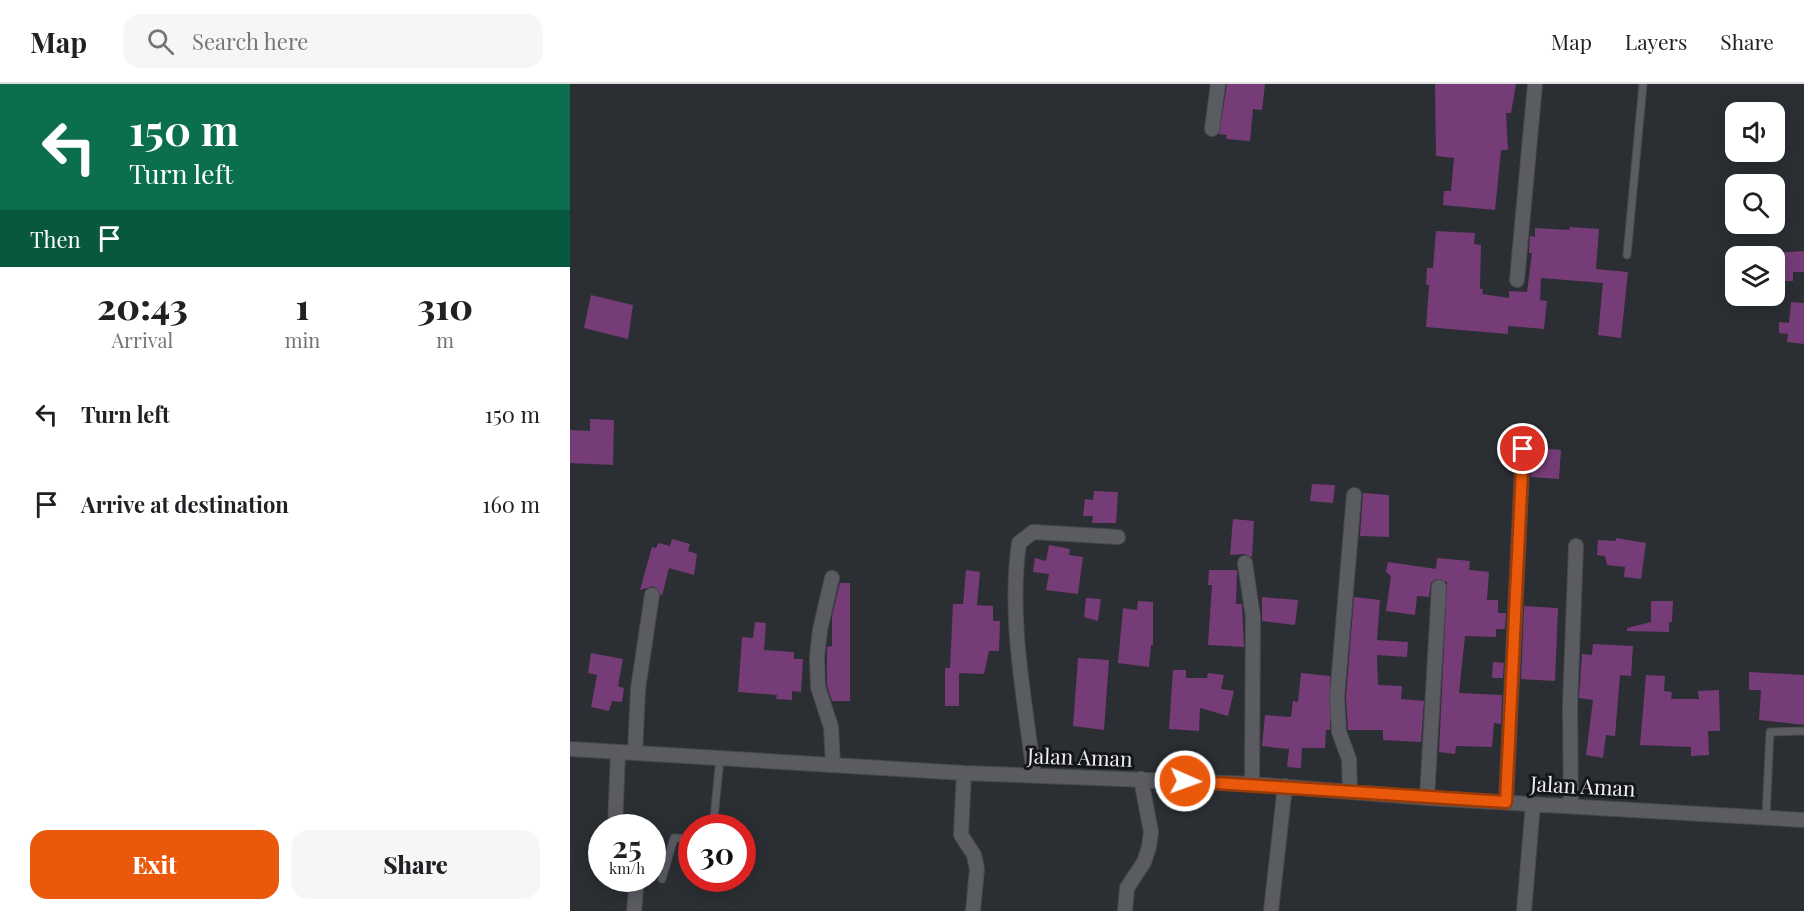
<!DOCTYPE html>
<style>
:root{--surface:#fff;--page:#f6f6f6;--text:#202124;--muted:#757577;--line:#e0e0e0;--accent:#ea580c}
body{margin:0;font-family:"Playfair Display",serif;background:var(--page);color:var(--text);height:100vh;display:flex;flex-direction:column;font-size:22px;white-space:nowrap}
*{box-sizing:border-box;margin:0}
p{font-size:20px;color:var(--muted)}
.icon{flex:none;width:33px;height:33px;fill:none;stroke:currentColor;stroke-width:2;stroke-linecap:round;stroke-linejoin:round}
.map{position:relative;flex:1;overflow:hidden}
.details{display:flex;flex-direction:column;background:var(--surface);width:570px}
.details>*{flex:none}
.guide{background:#0b6e4f;color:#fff;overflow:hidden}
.fabs{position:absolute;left:1155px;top:18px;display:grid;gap:12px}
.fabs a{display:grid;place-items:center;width:60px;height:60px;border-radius:12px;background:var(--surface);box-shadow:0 3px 15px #0003;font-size:30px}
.speed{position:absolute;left:18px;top:730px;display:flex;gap:12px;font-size:30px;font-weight:700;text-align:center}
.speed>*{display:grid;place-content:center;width:78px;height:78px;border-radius:50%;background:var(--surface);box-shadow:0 3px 15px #0003;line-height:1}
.speed small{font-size:15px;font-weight:400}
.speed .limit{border:9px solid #d22;background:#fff;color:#111}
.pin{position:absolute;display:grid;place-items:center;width:51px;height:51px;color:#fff;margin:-26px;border:3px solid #fff;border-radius:50%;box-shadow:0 2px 6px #0007}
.me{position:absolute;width:66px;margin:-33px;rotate:92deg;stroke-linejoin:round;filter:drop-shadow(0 0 4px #0008)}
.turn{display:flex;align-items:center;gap:21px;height:126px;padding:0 30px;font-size:27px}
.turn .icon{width:78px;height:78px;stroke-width:2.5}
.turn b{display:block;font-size:42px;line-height:51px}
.then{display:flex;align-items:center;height:57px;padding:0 30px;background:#0003;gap:12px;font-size:22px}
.eta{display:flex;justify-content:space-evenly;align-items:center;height:102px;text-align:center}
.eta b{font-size:36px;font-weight:800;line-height:42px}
.primary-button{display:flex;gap:12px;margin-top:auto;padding:12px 30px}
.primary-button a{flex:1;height:69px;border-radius:18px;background:var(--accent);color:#fff;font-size:24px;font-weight:800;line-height:69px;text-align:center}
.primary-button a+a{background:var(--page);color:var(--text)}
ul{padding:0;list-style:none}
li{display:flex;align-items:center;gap:18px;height:90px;padding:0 30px}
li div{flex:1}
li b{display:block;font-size:22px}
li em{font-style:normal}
header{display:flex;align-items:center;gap:36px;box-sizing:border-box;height:84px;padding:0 30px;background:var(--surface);border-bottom:2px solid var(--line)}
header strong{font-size:28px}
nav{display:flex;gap:33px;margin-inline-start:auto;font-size:21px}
.search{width:420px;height:54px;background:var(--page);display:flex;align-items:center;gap:15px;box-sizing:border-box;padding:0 21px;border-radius:18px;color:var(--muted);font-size:22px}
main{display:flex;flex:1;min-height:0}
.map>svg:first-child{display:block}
.building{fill:#763c77}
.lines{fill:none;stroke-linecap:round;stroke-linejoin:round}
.service-casing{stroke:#484a4e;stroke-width:9}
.minor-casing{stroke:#484a4e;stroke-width:16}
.service{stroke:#5a5c62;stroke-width:7}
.minor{stroke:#5a5c62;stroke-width:14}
.route-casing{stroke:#983908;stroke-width:15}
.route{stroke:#ea580c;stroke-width:10}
.labels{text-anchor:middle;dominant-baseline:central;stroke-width:6;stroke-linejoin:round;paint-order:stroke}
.street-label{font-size:21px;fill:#eceef1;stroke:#151618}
</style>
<header>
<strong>Map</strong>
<div class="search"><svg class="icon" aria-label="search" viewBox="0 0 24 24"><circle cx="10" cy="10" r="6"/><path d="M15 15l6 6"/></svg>Search here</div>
<nav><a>Map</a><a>Layers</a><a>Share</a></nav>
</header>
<main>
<section class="details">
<div class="guide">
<div class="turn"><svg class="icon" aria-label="left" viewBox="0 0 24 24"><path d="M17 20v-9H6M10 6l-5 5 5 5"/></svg><div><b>150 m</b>Turn left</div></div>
<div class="then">Then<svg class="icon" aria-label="arrive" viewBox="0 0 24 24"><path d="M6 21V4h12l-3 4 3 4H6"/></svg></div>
</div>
<div class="eta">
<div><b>20:43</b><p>Arrival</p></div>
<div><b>1</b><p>min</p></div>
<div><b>310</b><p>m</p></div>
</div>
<ul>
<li><svg class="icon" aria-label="left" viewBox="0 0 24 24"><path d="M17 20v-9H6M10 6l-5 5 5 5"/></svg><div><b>Turn left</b></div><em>150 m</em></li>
<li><svg class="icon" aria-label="arrive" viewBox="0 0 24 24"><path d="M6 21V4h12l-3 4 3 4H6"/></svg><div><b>Arrive at destination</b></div><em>160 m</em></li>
</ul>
<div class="primary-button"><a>Exit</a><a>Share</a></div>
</section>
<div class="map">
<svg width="1234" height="827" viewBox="0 0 1234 827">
<rect width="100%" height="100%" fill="#2b2e33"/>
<path class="building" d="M657,0h38l-3,26 -9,-1 -3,32 -24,-2 1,-4 -8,-1z
M865,0h81l-5,29h-5l2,37h-7l-6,60 -52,-5 1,-14h7l3,-33 -18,-2z
M1000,143l29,2 -3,40 32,3 -7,66 -23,-3 5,-52 -62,-5 -1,22 7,1 -3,28 -36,-3v8l-82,-7 3,-42h-3l1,-17h6l3,-37 39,2 -1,11 7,1 -1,44h3l-1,5 27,4v-7l18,1 5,-39h-3l1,-17 5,1v-9l34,2z
M1234,167v21h-11v9h-19v-28z
M21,211l42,10 -5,34 -44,-11z
M1221,218l13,1v41l-17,-2 1,-8 -9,-1v-11l10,1z
M20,335l24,1 -1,45 -43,-2v-33l20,1z
M971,364l20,2 -2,29 -28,-2 1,-16 8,1z
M742,400l23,1 -2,18 -23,-2z
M524,407l24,1 -2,31h-24l1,-7h-10l2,-17 8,1z
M793,409l26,2v42l-29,-1z
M663,435l21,2 -2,36 -8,-3 -14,1z
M1046,454l30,5 -5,36 -17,-2 1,-10 -18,-2 -2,-9 -8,-1 1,-15 18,1z
M102,455l18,5 -2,7 9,3 -3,21 -25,-7 -7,28 -8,-10 -14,4 12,-43 4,1 2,-5 12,3z
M479,461l21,4 -1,6 14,2 -5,37 -32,-4 3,-16 -16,-2 2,-14 11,3z
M867,474l33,3 -1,9 20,2 -2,28h11v13h8l-1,16h-9v8l-31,-1 -6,57 43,2 -1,29 -7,-1 -2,24 -36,-1 -1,8 -16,-2 8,-170 -11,-3 -5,4 -2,14 -12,-1 -2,19 -29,-4 5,-35 -5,-4 2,-10 48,7z
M396,486l14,2 -3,33 16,1v15h7l-1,30h-10l-5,23 -25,-1v33h-14v-38h5l3,-64h10z
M639,486h28l-1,34h6l2,43 -36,-2 4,-60h-4z
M270,499h10v118h-18l-5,-16v-38l5,-1v-30z
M692,513l36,3 -3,25 -33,-4z
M784,513l26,3 -3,40 31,2 -1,15 -30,-2 1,30 24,1 -1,13 23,2 -3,41 -38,-2v-10h-35l-2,-33z
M516,514l15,1 -3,22 -14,-4z
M568,517l15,1v43h-2l-2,22 -31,-4 5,-55 14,2z
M1081,517h22l-1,21h-3v10l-42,-1v-3l24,-6z
M954,522l34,2 -3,73 -34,-2z
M185,538l11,1 -2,27 30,2v7h9l-2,33 -9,-1v9l-16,-1 1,-4 -39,-3 4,-55 11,1z
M1023,560l40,2 -2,30 -11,-1 -5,61 -9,-1 -3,23 -17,-3 7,-55 -14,-2 3,-44 10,1z
M21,569l32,6 -5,27 6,2 -2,14 -10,-1 -3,10 -18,-4 6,-32 -9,-2z
M508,574l31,2 -5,70 -31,-4z
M923,578l11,1 -1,15h-11z
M603,586h13v8h21l1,-5 16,2 -3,14 13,2 -6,25 -28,-8 -1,23 -30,-2z
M1179,588l55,3v50l-45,-5 2,-30h-12z
M731,589l29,3v54h-4l-1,18h-23l-1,20 -14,-1 2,-18 -27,-3 3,-31 26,2 2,-16 5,1z
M1076,591l19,1 -1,15 8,1 -1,7h28l-1,-8 21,-1 1,41h-12l1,24 -18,1v-9l-51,-2z"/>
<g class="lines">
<defs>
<path id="service" d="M1057,171l16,-171
M1196,732l4,-84 34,-1
M143,744l7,-70
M92,795l12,-41 18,1"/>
<path id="minor" d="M642,45l6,-45
M947,196l18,-196
M675,479l8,54 -1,167
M262,494l-12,52 -3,27 1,30 13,40 2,38
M0,665l394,24 288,11 175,14 377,22
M65,669l3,-64 14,-94
M394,689l-3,62 13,20 3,14 -4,42
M464,692c-9,-77 -26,-155 -15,-233l14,-11 85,5
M780,708l-1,-33 -10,-27 -2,-35 17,-202
M857,714l12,-211
M936,718l17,-353
M1001,722l-1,-100 6,-160
M45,744l3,-76
M64,827l3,-32
M555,827l2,-23 17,-26 5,-15 2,-15 -10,-53
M701,827l14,-125
M954,827l9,-107"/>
</defs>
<use href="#service" class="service-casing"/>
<use href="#minor" class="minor-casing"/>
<use href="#service" class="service"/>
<use href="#minor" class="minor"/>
</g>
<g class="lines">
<defs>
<path id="route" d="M615,697l321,21 17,-353"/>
</defs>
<use href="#route" class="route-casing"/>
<use href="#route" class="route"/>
</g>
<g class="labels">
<g class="street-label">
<text transform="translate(510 672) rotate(2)">Jalan Aman</text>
<text transform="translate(1013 701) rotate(3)">Jalan Aman</text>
</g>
</g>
</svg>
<div class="fabs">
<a><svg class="icon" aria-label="sound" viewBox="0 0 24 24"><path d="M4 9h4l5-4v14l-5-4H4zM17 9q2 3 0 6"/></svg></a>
<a><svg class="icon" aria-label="search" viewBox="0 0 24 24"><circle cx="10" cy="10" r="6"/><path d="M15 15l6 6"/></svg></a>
<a><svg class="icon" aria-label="layers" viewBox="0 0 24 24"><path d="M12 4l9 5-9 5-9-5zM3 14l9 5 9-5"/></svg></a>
</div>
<div class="speed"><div>25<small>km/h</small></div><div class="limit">30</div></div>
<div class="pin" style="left:953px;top:365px;background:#d93025"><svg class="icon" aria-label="arrive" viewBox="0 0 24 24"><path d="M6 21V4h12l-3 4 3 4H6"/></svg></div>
<svg class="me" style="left:615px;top:697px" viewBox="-20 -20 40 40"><circle r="17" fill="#ea580c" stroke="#fff" stroke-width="3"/><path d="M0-11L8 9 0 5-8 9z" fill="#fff"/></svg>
</div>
</main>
